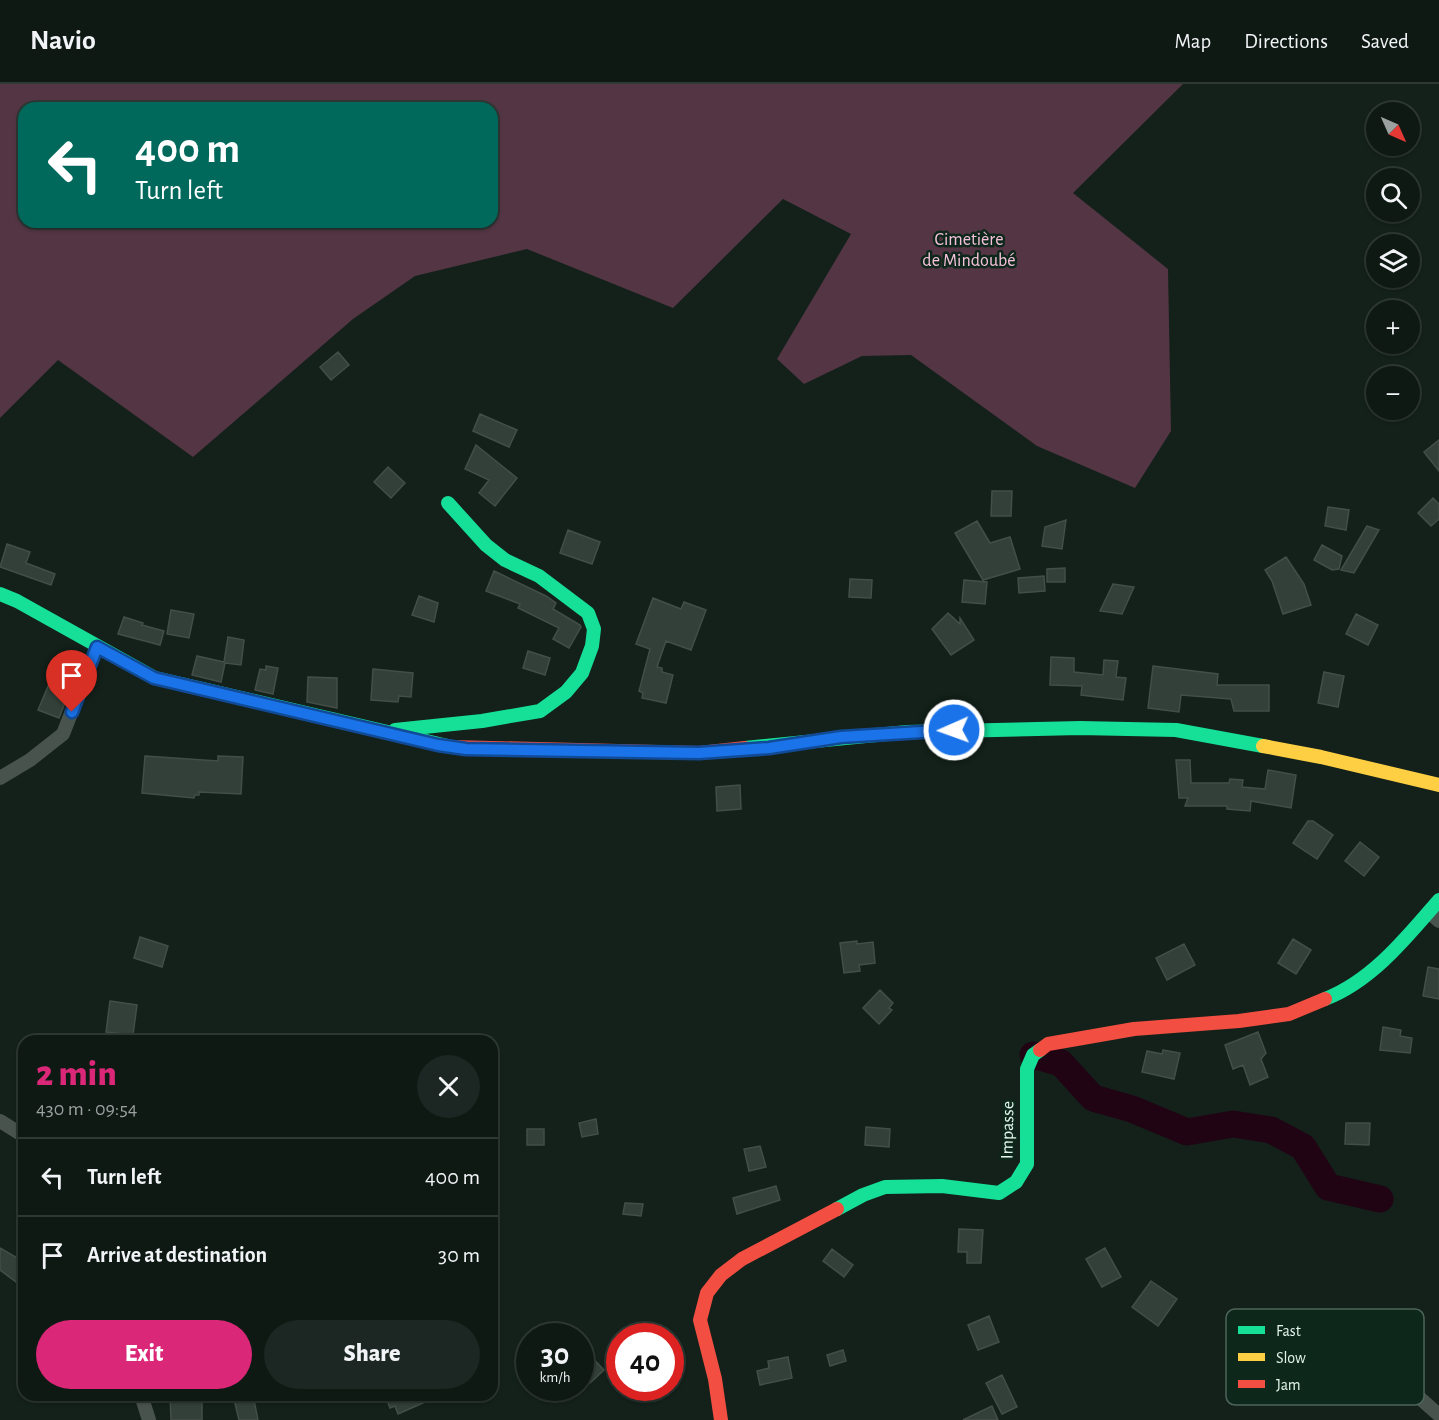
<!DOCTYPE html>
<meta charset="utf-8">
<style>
:root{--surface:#0e1914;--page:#1c2622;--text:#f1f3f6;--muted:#9ba0a0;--line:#2e3834;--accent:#db2777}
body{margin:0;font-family:"Alegreya Sans",sans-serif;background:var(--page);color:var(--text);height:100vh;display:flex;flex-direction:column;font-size:22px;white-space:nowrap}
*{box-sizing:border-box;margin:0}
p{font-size:20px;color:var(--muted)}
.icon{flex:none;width:33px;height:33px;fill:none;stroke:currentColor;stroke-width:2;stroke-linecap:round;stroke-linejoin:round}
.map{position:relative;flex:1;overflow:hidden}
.details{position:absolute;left:18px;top:951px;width:480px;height:366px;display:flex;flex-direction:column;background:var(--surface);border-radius:18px;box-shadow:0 2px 4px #0004,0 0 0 2px var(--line)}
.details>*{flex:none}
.banner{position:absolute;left:18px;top:18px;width:480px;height:126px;border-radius:18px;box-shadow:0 2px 4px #0004,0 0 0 2px var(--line);background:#00695c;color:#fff;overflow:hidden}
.needle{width:39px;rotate:135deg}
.controls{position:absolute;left:1366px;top:18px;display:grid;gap:12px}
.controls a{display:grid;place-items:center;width:54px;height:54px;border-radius:50%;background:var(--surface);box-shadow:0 2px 4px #0004,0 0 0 2px var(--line);font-size:30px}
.speed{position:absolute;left:516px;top:1239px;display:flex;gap:12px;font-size:30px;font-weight:700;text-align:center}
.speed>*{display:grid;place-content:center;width:78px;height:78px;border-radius:50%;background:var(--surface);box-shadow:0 2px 4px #0004,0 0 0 2px var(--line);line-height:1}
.speed small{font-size:15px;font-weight:400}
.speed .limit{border:9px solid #d22;background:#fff;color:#111}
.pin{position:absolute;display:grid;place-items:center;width:51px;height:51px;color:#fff;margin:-62px -26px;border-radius:50% 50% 50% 0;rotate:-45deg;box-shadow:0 0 6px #0007}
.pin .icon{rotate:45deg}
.me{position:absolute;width:66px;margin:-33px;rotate:268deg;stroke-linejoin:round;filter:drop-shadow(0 0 4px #0008)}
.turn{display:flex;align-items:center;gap:21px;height:126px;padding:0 18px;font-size:27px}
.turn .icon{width:78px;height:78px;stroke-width:2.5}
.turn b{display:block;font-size:42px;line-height:51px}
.round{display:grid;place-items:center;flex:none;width:63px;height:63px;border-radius:32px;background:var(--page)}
.overview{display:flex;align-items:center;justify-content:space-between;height:102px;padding:0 18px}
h1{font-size:36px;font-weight:800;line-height:45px;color:var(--accent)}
.button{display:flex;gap:12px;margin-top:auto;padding:12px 18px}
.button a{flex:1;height:69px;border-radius:36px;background:var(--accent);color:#fff;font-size:24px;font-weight:800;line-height:69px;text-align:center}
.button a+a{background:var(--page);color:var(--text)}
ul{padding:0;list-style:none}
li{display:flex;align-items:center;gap:18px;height:78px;padding:0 18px;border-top:2px solid var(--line)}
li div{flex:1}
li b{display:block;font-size:22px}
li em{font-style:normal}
header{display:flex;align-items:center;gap:36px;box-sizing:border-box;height:84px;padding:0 30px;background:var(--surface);border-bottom:2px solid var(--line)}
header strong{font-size:28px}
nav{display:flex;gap:33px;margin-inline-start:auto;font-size:21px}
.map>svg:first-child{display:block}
.green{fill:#533544;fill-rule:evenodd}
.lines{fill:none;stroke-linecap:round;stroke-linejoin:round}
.river{stroke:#200414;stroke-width:27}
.building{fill:#333f39;stroke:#434e48;stroke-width:1.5}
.street{stroke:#49534e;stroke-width:14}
.fast{stroke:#16e098;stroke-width:14}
.slow{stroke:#ffcf43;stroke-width:14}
.jam{stroke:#f24e42;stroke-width:14}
.route-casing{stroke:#114b97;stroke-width:15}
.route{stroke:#1a73e8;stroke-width:10}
.labels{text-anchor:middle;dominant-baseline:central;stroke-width:5;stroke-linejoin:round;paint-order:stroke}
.park-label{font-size:18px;fill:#f6c1da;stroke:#0d271b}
.street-label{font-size:18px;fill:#e5f5ec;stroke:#0d271b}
.key{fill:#0d271b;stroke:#4e655a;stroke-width:1.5}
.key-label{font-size:16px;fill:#e5f5ec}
</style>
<header>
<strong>Navio</strong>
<nav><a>Map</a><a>Directions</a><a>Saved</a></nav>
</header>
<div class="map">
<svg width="1439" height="1336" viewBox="0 0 1439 1336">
<rect width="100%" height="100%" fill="#13211a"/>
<path class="green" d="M0,0h1183l-110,109 95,76 3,162 -36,57 -98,-42 -126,-91 -49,1 -58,28 -27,-25 74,-125 -68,-35 -110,109 -146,-59 -112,27 -62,43 -160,138 -135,-97 -58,58zM24,24h468v114h-468z"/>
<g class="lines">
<path class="river" d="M1033,971l28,8 32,35 39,11 55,23 46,-8 38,6 32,17 25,40 52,12"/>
</g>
<path class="building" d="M338,268l11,13 -18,15 -11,-13z
M480,330l37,16 -8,17 -36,-16z
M1439,356v31l-15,-19z
M476,361l41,33 -22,28 -16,-13 10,-13 -24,-11z
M388,383l17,16 -14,15 -17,-16z
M992,407h20l-1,25h-20z
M1433,414l6,6v15l-8,7 -13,-13z
M1328,423l21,3 -3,20 -21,-4z
M1066,436l-4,29 -20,-3 3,-19z
M977,437l13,22 20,-6 10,32 -37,11 -28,-47z
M1367,442l12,4 -25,43 -13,-3z
M568,446l32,12 -8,22 -32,-11z
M7,460l23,8 -4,11 29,11 -4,11 -51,-18z
M1322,461l20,11 -3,13 -7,1 -18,-10z
M1286,473l18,27 7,21 -28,9 -11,-33 -7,-11z
M1065,484v14h-18v-13z
M494,487l52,25 10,7 -3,6 27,16 1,2 -12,21 -16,-9 6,-11 -41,-20 2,-4 -34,-13z
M1044,492l1,15 -26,2 -1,-15z
M850,495l22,1 -1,18 -22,-1z
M964,496l23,2 -2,22 -23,-2z
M1113,500l21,3 -12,27 -22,-3z
M419,512l19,7 -4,19 -22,-7z
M653,514l28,11 3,-7 22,8 -15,40 -25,-9 -9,26 5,1v4l11,3 -7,28 -24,-5 1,-5 -4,-2 11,-42 -14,-5z
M171,526l23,4 -5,24 -22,-4z
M948,529l12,11v-6l14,22 -23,15 -19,-26z
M1356,530l22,11 -10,20 -22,-11z
M124,533l19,6 -1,2 22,6 -4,14 -42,-11z
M228,553l16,3 -3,25 -16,-2 -4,19 -29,-7 5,-19 27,6z
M528,567l22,7 -5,17 -22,-7z
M1051,573l23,1v14l29,3 1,-15 14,1 -2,16 10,1 -3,22 -42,-5 1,-9 -32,-1z
M266,582l12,2 -5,26 -18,-4 5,-21 6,1z
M1153,582l65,8 -1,11h52v26h-35l-3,-12 -50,-4 -2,17 -31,-4z
M373,585l40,4 -2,24 -12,-1 -1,6 -27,-2z
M1324,588l20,4 -6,31 -20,-4z
M308,593l29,1v30l-30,-6z
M62,597l10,4 -13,33 -21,-8 11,-26 10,4z
M145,672l73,5v-5l25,1 -2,37 -42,-2v3h-4l-1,3 -52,-5z
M1176,676h14l1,23h38l1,-4 13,1 -1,7 23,2 3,-19 28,5 -5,33 -40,-7 -1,10 -23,-2v-3h-42l3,-8h-9z
M740,701l1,24 -24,2 -1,-24z
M1308,737h5l20,14 -16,24 -24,-16z
M1360,758l19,15 -15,19 -19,-15z
M140,853l28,9 -6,21 -28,-9z
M1293,855l18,11 -15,24 -18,-11z
M857,857v3l16,-2 2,21 -16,2 1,6 -16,2 -4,-30z
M1184,860l11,21 -28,15 -11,-22z
M1428,883l11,2v30l-16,-3z
M880,906l13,13 -4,5 3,2 -13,14 -16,-16z
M110,917l27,4 -4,30 -27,-3z
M1383,943l18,3 -1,6 12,2 -2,15 -30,-3z
M1258,948l8,21 -5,6 7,18 -18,8 -7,-20 -10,4 -8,-24z
M1163,966l17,3 -6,26 -32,-7 5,-21 15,3z
M596,1035l2,15 -16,3 -3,-14z
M1346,1039h24l-1,22 -24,-1z
M866,1043l24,2 -1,18 -24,-2z
M527,1045h17v16h-17z
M760,1062l6,21 -17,4 -5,-22z
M776,1102l4,14 -43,14 -4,-16z
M625,1119l18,1 -2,12 -18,-2z
M959,1145l24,1 -2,33h-14v-11h-9z
M0,1164l24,14v9l-8,11 -16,-12z
M1105,1164l16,29 -19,10 -16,-28z
M832,1165l21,16 -9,12 -21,-16z
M1151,1197l26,18 -19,27 -26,-19z
M989,1232l10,26 -21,8 -10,-25z
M580,1261l24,25 -14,13 -10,-10z
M843,1266l3,11 -16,5 -3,-11z
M788,1273l4,21 -32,7 -3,-14 12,-3 -1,-7z
M1002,1291l15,32 -15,7 -16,-31z
M170,1311h32v25h-31z
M233,1311h20l5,25h-19z
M385,1311h56l-43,19 -3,-8 -5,2z
M992,1322l6,14h-35z"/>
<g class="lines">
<path class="street" d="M0,694l30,-18 33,-26 34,-87
M1430,829l9,8
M0,1037l24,15
M1414,1309l25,22
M141,1311l8,25"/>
<path class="fast" d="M0,510l17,7 138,77 297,69
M395,646l87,-9 58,-10 26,-19 16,-19 10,-27 2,-17 -6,-16 -49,-37 -34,-16 -19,-15 -38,-42
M745,664l162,-16 173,-4 96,2 87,16
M1325,915c47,-18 82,-62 114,-99
M837,1125l26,-14 22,-8 57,-1 57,7 17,-11 11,-18v-95l6,-14 7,-5"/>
<path class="slow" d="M1263,662l58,11 118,28"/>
<path class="jam" d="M452,663l247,6 46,-5
M1040,966l8,-6 86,-15 105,-8 50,-7 36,-15
M721,1336l-6,-41 -15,-59 7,-27 14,-18 21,-16 95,-50"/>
</g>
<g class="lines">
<defs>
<path id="route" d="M72,628l25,-65 57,31 284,67 28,4 233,4 70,-5 72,-11 113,-7"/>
</defs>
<use href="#route" class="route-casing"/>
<use href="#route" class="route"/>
</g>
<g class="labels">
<g class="park-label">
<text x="969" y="156">Cimetière<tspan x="969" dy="21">de Mindoubé</tspan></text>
</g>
<g class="street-label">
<text transform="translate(1008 1046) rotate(-89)">Impasse</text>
</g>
</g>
<rect x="1226" y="1225" width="198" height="96" rx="9" class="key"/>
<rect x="1238" y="1242" width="27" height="8" fill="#16e098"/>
<rect x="1238" y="1269" width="27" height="8" fill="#ffcf43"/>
<rect x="1238" y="1296" width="27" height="8" fill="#f24e42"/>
<g class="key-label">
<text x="1276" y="1252">Fast</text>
<text x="1276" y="1279">Slow</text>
<text x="1276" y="1306">Jam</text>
</g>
</svg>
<div class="controls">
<a><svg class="needle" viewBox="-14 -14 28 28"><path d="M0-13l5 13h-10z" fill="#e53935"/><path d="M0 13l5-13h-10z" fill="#9ba0a0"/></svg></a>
<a><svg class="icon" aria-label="search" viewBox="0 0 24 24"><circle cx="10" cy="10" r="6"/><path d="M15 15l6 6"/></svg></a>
<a><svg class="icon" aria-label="layers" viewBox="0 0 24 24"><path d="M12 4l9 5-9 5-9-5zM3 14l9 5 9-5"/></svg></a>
<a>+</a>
<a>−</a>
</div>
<div class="speed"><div>30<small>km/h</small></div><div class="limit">40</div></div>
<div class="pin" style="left:72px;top:628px;background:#d93025"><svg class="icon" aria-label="arrive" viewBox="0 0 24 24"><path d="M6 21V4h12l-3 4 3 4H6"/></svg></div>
<svg class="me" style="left:954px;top:646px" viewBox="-20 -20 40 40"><circle r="17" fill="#1a73e8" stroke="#fff" stroke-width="3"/><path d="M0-11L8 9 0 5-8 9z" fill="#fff"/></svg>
<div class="banner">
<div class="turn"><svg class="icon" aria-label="left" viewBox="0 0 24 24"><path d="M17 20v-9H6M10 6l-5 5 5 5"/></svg><div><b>400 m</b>Turn left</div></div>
</div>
<section class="details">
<div class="overview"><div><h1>2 min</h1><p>430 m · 09:54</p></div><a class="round"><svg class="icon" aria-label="close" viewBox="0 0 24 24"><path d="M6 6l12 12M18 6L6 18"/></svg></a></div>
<ul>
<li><svg class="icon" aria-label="left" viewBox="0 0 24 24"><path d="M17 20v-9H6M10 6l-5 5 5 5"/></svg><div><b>Turn left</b></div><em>400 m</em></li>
<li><svg class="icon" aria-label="arrive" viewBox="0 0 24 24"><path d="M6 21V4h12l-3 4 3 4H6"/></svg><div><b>Arrive at destination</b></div><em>30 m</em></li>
</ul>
<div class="button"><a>Exit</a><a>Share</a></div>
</section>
</div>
